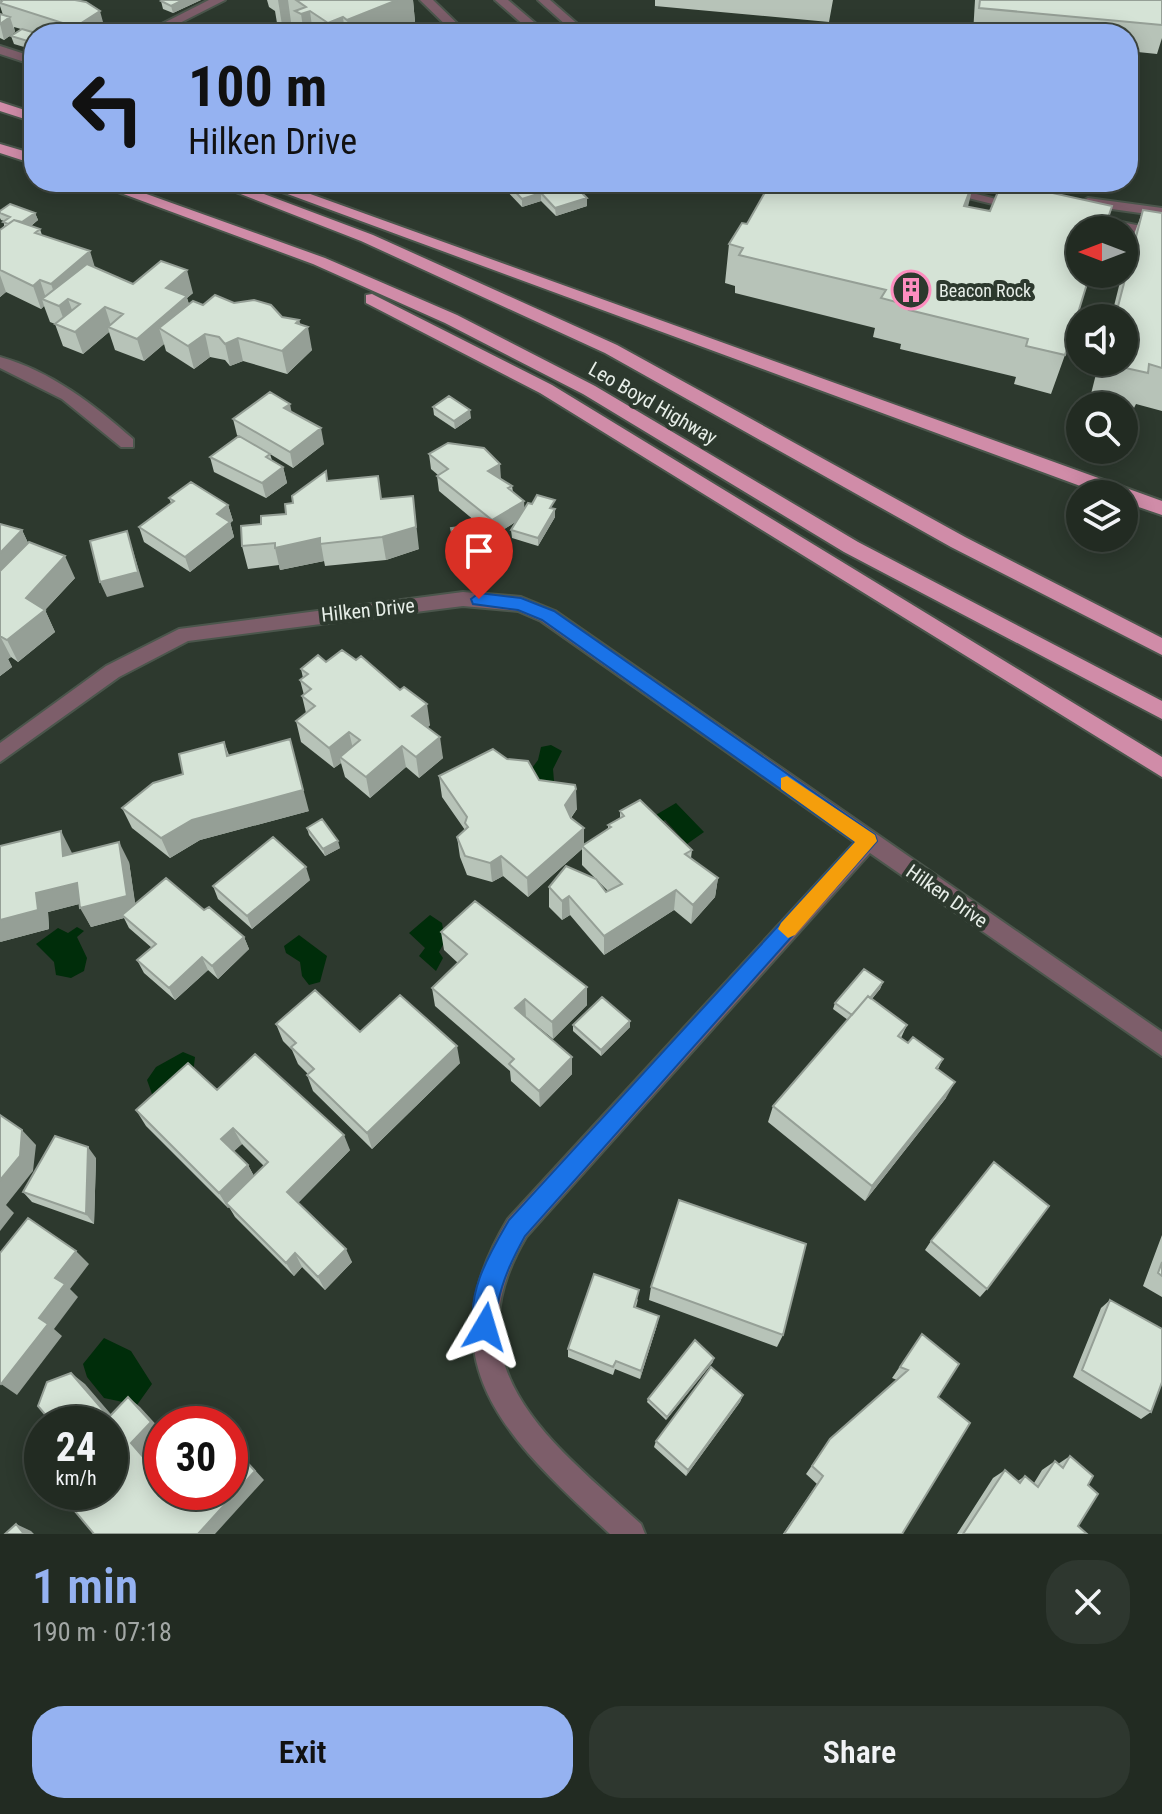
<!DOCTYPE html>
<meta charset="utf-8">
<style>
:root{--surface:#222b22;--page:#2e372f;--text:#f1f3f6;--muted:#a2a7a5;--line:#3f4740;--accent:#95b2f1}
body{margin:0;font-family:"Roboto Condensed",sans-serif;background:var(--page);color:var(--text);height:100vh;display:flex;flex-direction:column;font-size:30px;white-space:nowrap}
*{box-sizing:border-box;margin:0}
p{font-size:26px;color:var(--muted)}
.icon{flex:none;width:44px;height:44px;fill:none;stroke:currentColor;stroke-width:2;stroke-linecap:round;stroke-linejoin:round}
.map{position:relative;height:1534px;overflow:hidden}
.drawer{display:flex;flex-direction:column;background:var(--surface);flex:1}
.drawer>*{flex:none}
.guide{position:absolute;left:24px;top:24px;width:1114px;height:168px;border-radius:32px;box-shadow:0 4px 20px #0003,0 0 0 2px var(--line);background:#95b2f1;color:#111;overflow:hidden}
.needle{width:52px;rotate:270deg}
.controls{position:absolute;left:1066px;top:216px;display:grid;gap:16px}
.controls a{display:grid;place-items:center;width:72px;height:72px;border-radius:50%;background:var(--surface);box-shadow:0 4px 20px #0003,0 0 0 2px var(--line);font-size:40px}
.speed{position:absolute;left:24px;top:1406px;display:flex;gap:16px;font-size:40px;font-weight:700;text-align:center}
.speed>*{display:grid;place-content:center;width:104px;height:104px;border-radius:50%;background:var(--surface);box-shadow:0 4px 20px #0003,0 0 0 2px var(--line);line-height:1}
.speed small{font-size:20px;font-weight:400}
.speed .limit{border:12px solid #d22;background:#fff;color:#111}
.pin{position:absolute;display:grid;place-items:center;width:68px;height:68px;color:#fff;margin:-82px -34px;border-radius:50% 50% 50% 0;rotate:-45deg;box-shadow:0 0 8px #0007}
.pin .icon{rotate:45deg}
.me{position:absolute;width:88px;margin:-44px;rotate:7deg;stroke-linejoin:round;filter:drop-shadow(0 0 6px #0008)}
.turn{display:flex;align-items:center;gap:28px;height:168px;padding:0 32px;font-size:36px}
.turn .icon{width:104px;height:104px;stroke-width:2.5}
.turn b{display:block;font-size:56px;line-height:68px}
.round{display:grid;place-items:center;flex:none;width:84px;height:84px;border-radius:32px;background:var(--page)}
.head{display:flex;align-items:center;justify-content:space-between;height:136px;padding:0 32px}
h1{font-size:48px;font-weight:600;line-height:60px;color:var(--accent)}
.action{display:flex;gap:16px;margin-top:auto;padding:16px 32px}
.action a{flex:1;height:92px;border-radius:32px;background:var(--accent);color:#111;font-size:32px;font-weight:600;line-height:92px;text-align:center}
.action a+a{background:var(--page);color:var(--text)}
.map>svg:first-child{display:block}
.water{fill:#002d0a}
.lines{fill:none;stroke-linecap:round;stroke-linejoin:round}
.service-casing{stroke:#4b564c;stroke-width:4}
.minor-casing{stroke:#4b564c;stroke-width:4}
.trunk-casing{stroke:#4b564c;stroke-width:4}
.service{fill:#7d5e6a;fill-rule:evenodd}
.minor{fill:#7d5e6a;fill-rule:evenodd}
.trunk{fill:#d08ca8;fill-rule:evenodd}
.wall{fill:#b7c3b8;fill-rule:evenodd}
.shaded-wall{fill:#959f96}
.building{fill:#d5e3d6;stroke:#959f96;stroke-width:2}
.route{fill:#1a73e8;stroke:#114b97;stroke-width:2}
.slow{fill:#f59e0b}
.labels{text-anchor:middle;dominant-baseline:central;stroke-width:8;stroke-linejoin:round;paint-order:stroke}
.far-poi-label{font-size:18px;fill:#e7eee8;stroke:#2d392e;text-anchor:start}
.street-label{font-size:20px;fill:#e7eee8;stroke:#2d392e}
</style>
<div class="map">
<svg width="1162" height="1534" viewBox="0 0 1162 1534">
<rect width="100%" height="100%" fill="#2d392e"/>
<path class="water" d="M551,745l11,6 -9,18 1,12 -7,9 -18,-18 9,-12 3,-13z
M676,803l28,29 -17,12 -22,-24 -5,3 -6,-7z
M430,915l12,8 3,18 -6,11 4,6 -7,13 -17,-15 6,-8 -16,-15z
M77,927l7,4 -7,6 10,21 -3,13 -13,7 -15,-3 -2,-13 -18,-18 22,-16 10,5z
M299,935l28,21 -7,26 -11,3 -7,-9 -2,-14 -14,-9 -2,-7z
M183,1052l12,5 -2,17 -28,20h-13l-5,-14 9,-13z
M104,1338l27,13 21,33 -15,21 -33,-7 -17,-21 -4,-13z"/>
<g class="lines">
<defs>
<path id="service" d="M538,0h12l39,34h-13z"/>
<path id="minor" d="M209,0h16l-67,34h-16z
M420,0h13l35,34h-13z
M495,0h13l40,34h-14z
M0,46l34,11v8l-34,-11z
M903,182h26l99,25 -7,4z
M1088,198l74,10v8l-79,-11 -2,-3z
M1080,214l82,16v8l-87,-17v-6z
M0,357c51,14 94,48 133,82v8h-12l-59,-48 -62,-31z
M463,592l58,5 34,14 607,421v24l-292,-203 -344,384c-78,131 25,205 115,287l4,10h-35c-103,-95 -188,-172 -102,-315l347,-377 -314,-221 -23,-10 -55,-5 -275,35 -69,36 -119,85v-19l106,-77 73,-37z"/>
<path id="trunk" d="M0,102l34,11v9l-34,-11z
M0,144l34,10v10l-34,-11z
M91,182h22l212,76 132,57 138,71 263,156 304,159v18l-318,-167 -261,-158 -138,-71 -132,-59z
M210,182h22l141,53 244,110 348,192 197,101v17l-211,-108 -346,-194 -244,-112z
M255,182h22l885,319v14l-38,-13v-8h-22z
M372,294l180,91 610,372v20l-622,-384 -174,-90v-8z"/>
</defs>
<use href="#service" class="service-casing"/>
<use href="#minor" class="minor-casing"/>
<use href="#trunk" class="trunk-casing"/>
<use href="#service" class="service"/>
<use href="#minor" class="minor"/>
<use href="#trunk" class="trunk"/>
</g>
<path class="wall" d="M0,0l2,1 104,32 -2,1h-70v16l-20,-6 -3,-8 10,-7 -7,-2 1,5 -11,8 -4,-2v-24l3,1 -3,-9z
M201,0l-28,13 -10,-4 -2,-8z
M267,0h146l2,22 -30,12h-86l-2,-8 -6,-4 -9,3 -5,-2 -2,-12 -6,-4z
M655,0h178l-4,22 -174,-16z
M975,0h187v38l-5,16 -29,-3v-17h-155z
M502,182h82v3l-7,3 10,10v8l-31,10 -15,-15 -19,6 -20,-21z
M773,182h11v4l184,21 97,148 -14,39 -37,-10 2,-7 -116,-28 1,-5 -28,-7 2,-9 -140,-35v-7l-10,-3 4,-39 18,-20z
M1143,210l19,3v198l-26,-7 -4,8 -8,-2v-4h-17l-18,-4 10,-40h25v-44h-13l11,-44h2v-6l5,-20z
M0,211l35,2 3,7 -7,6 9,3 2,6 53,32 38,17 60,9 -6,5 2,6 14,1 31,-2 48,14 17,3 1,4 12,26 -25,24 -44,-13 -13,5 -5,-6 -15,-3 -16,12 -28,-18 -2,-7 -20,17 -29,-11 -6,-18 -26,22 -20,-8 -8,-22 -5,-2 -6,-16 -3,3 -35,-17 -6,5v-67l4,-4v-5l-3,-1 -1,-2z
M433,407l38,11 -16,11 -21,-14z
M292,412l32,32 -31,24 -23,-14 2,6 11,7 4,16 -21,15 -52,-26 -4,-15 28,-21 -1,-1 -4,-16z
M429,454l72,25 11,7 1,6 11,9v8h31v8l-17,29 -26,-8 -1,-8 6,-9 -24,15 -54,-45 -2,-15 1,-1 -7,-6z
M326,471l2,10 54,18 37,50 -33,11 -61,6 -1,-5 -44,9 -1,-5 -31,4 -6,-23 19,-22 25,-10 7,-11z
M169,498l59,7 5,16 -3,1 4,15 -44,35 -46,-30 -5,-15 32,-24z
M0,524l22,6 6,13 47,35 -30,32 10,22 -37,30 -7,-5 -3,2 4,8 -12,9z
M475,525l2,17 -23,3 -3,-17z
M326,662l104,63 -2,2 15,31 -24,20 -13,-11 -36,31 -25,-21 -4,-14 -7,5 -33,-26 -5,-21 10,-8 -4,-17 2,-1 -4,-15 3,-2 -2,-9z
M224,742l5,13 80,56 -109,29 -30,18 -38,-30 -10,-20 61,-34z
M507,759l32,21 38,29 -6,9 13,27 24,-16v-4l12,-7v-7l72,39 -1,8 27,20 -3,19 -24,27 -17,-14 -70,45 -34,-40 -8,5 -13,-13v-20l57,5 2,-1 -26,-26v-16l-54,48 -25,-21 -11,6 -25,-7 -7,-18 -3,-20 8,-7 -23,-33 -3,-21z
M307,828l33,20 -15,8 -16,-21z
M71,851l1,3 57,8 6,42 69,6 40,27 5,12 -31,30 -10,-9 -33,30 -31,-27 -7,-13 15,-12 -23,-20 -5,-10 -33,9 -12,-23 -31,8 1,17 -49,13z
M310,880l-58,49 -34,-30 -5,-13z
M441,932l146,73 -34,34 -27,-22 46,57 -32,33 -29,-26 -1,-10 -75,-65 -3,-18 26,-25 -14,-13z
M883,982l-3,7 -8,10 35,26 -6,13 7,5 35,16 -5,10 8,29 -81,103 -97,-79 5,-16 75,-86 -15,-11 2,-6z
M276,1024l84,8 100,31 -88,86 -59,-58 -6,-16 1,-1 -10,-10 -6,-14 -9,-9z
M573,1025l57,2 -29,29 -28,-25z
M217,1090l133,60 -52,53 54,59 -27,28 -23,-23 -8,9 -59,-59 -6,-10 -1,1 -82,-82 -10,-16zM242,1144l22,22 -10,10 -6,-11 -15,-14z
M96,1158l-2,66 -62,-22 -9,-10z
M1162,1235v62l-19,-11z
M931,1241l56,48 -7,8 -55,-47z
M651,1287l132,48 -6,12 -128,-47z
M638,1299l-2,8 21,18 -17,54 -25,-10 -2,6 -45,-18v-8z
M1110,1300l41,112 -10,7 -68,-42 28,-69z
M922,1334l16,63 -36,137h-119l34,-50 -11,-10 24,-35 67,-59 -5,-2z
M713,1362l-47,58 -19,-18 1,-3z
M743,1395l-3,7 -54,74 -32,-29 2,-6z
M1070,1456l18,29 -10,41 9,8h-130l36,-56 12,-8 13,11 7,-5 9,7 8,-13 13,-9 3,3z"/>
<path class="shaded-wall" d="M183,0h18l-28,13 -2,-7z
M278,0h10l3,22 -9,3z
M397,0h16l2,22 -30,12h-36l-2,-14z
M100,11l6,22 -2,1h-27l-2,-7z
M310,11l3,23h-9l-3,-20z
M10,17l5,15 -11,8 -4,-16z
M343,17l2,17h-16l-1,-11z
M571,182h13v3l-13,5z
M973,182h1l-8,33 -2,-9z
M541,193v8l-19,6v-8z
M587,198v8l-31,10 -1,-8z
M35,213l3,7 -19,15 -3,-8z
M90,251l7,23 -29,25 8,22 -9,8 -16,-45z
M187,270l6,23 -6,5 6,20 -34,10 5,16 -20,17 -7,-22 29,-51z
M0,275l6,17 -6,5z
M40,280l7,21 -5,-2 2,7 -3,3 -8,-23z
M105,307l7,22 -4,-2 1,5 -26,22 -8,-22z
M299,320l3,13 6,-6 4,23 -25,24 -5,-23 14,-28z
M205,334l5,23 -16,12 -6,-23z
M238,338l5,23 -13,5 -5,-22z
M290,404l3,15 -9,-11z
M470,410l1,8 -16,11 -1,-8z
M321,428l3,16 -31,24 -3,-16z
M500,464l1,15 -13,-8z
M283,467l4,16 -21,15 -4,-15z
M413,496l6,53 -33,11 -4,-23z
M524,501l1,15 -32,20 -1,-16z
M228,505l5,16 -3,1 4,15 -44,35 -5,-15 32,-43z
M555,509v8l-17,29v-8z
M22,530l7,15 -29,31v-23z
M127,531l17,56 -37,10 -7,-15z
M320,538l4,23 -44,9 -5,-22z
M65,556l10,22 -32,34 2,-2 10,22 -37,30 -11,-22 19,-42z
M0,636l11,21 -3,2 4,8 -12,9z
M427,704l3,21 -14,12 -4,-21z
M349,732l5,21 -14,4 1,6 -7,5 -5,-20z
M440,737l3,21 -24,20 -3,-21z
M290,739l19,72 -109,29 -30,18 -9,-20z
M402,746l4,21 -36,31 -4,-21z
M576,789l1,20 -12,16v-20z
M584,828v19l-2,-1v3l-54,48 -1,-19z
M61,831l10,20 3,25 -11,-20z
M338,841l2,7 -15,8 -2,-7z
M119,842l10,20 8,53h-15l2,3 -33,9 -11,-19z
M501,856l2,20 -11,6 -2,-19z
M306,867l4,13 -58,49 -5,-13z
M718,878l-3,19 -24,27 2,-19z
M77,883l10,19 -39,10 1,17 -49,13v-22l36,-27z
M676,890l-2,20 -70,45v-19z
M569,896l1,19 -8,5v-19z
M244,937l5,12 -31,30 -6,-13z
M202,957l6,13 -33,30 -6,-12z
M883,982l-3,7 -28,33 2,-6z
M587,987v18l-34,34 -1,-17z
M525,999l1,18 -11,-9z
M630,1021v6l-29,29v-6z
M457,1046l3,17 -88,86 -5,-16z
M572,1057v17l-32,33 -1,-16z
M955,1082l-9,16 -81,103 7,-15z
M233,1128l9,16 -12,11 -9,-16z
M22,1130l14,15 -3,26 -27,34 8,8 -14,18v-51z
M344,1135l6,15 -56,57 -7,-15z
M88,1147l8,11 -2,66 -8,-10z
M248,1165l8,15 -30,23 3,4 -1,1 -9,-15z
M346,1249l6,13 -27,28 -7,-13z
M76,1251l13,13 -19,25 8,8 -24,32 8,7 -45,59 -16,-11 38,-66 16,-40z
M295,1253l7,14 -8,9 -8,-13z
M659,1316l-2,9 -17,54 1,-8z
M714,1358l-1,4 -47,58 1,-3z
M71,1373l14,11 36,42 -12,-9z
M743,1395l-3,7 -54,74 2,-6z
M128,1397l12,10 22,24 -19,21 19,22 -11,-8 -20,-23z
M230,1443l34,37 -49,54h-17z
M16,1524l15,7 3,3h-10z"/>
<path class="building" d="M3,0h72l11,2 14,9 -25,16 -75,-24z
M163,0h20l-12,6 -10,-5z
M296,0h101l-50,20 -4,-3 -15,6 -18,-12 -9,3 -6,-3 11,-4z
M980,0h182v25l-183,-17z
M0,14l10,3 -10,7z
M416,26l13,8h-35z
M279,27l10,7h-36z
M22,29l17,5h-5v9l-23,-7z
M506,182h65l16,16 -32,10 -14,-15 -19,6z
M773,182h10l-3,7 -9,-2z
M786,182h187l-9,24 26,5 12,-29 110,24 -8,24h-24v44h10l-25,81 -39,-9 2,-7 -119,-29 2,-4 -30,-8 5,-8 -147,-35 4,-7 -14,-4 13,-21 5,1 21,-37 13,3z
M10,204l25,9 -13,9 -8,-2 -6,4 -5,-2 7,-5 -10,-4v-2z
M1143,210l19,3v155l-13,-4 -1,9 -45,-10v-1h21v-44h-9z
M14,220l26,9 -5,4 55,18 -39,33 -11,-4 -7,6 -33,-16v-40z
M161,261l26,9 -21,18 21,8 -50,43 -29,-12 15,-13 -18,-7 -30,25 -20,-8 25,-20 -12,-5 -9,7 -17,-7 45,-35 46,20z
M215,295l19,8 20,-3 17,5 11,12 17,3 -3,3 12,4 -26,24 -44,-13 -13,6 -6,-7 -14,-3 -17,12 -29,-18 34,-27 10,4z
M270,392l20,12 -6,4 37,20 -31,24 -57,-33z
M449,396l21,14 -16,11 -21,-14z
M239,436l31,18 -4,3 17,10 -21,16 -52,-26z
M448,443l36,5 16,16 -12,7 24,15 -4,2 16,13 -32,19 -55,-44 11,-7 -19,-15z
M326,471l1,10 51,-5 3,23 32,-3 3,31 -34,10 -62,7v-6l-45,10v-5l-33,3 -1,-20 20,-2v-8l25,-2 -1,-10 8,-1 -1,-7z
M191,482l37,23 -11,9 13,8 -45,35 -46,-30 35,-26 -5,-3z
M537,495l18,5 -5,8 5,1 -17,29 -27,-8 17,-27 4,1z
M0,524l22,6 -22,23z
M475,525l1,9 -23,3 -2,-9z
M127,531l11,41 -38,10 -10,-41z
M29,542l36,14 -39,42 19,12 -38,30 -7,-4v-65z
M342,650l14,10 5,-4 39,34 4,-3 23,17 -15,12 28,21 -24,20 -14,-11 -36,31 -26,-20 20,-17 -11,-8 -20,16 -33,-27 19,-15 -13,-10 9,-7 -11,-9 8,-6 -7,-5 17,-14 8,7z
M290,739l13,51 -111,30 -31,18 -39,-30 31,-25 30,-9 -4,-20 45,-12 3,14z
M493,749l14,10 21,2 11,19 36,5 1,4 -11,16 6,13 13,10 -57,50 -26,-22 -11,7 -25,-7 -8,-19 11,-10 -3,-4 2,-6 -28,-41z
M640,800l52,50 -7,4 33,24 -25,27 -17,-15 -72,46 -35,-40 -7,5 -13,-14 17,-21 30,13 10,13 16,-8 -40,-38 29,-19 -3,-2 16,-9 -4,-5z
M322,819l16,22 -15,8 -16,-21z
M61,831l2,25 56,-14 8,54 -47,12 -3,-25 -41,10 2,17 -38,10v-74z
M273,837l33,30 -59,49 -34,-30z
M166,878l38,32 5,-3 35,30 -32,29 -10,-9 -33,31 -32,-28 19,-16 -34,-29z
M475,901l112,86 -35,35 -27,-23 -10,9 57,49 -33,34 -30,-27 5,-5 -82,-71 35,-34 -26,-22z
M864,969l19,13 -13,16 -2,-2 -16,19 -17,-12z
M315,990l45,42 40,-37 57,51 -90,87 -60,-58 7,-6 -23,-22 5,-4 -20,-19z
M868,996l39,29 -9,11 10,7 5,-6 30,22 -7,9 19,14 -83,104 -99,-80z
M602,997l28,24 -29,29 -28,-25z
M255,1054l89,81 -57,57 59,57 -28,28 -23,-24 -9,10 -60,-60 42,-41 -35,-34 -12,11 27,26 -29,28 -83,-83 52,-47 29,27z
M0,1115l22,15 -2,26 -20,24z
M55,1136l33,11 -2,67 -63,-22z
M994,1162l55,44 -62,83 -56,-48z
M679,1200l127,44 -23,91 -132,-48z
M28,1218l48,33 -21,27 10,6 -26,34 9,6 -47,60 -1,-1v-130z
M1162,1262v14l-4,-3z
M594,1274l45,16 -5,17 25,9 -18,55 -25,-10 -3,6 -45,-18z
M1110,1300l52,29v53l-11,30 -69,-42z
M922,1334l37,30 -21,33 32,26 -68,111h-118l39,-58 -11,-10 18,-27 78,-69 -8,-3z
M695,1340l19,18 -47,59 -19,-18z
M711,1367l32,28 -55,75 -32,-29z
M71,1373l38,44 19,-20 23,25 -20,21 20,23 11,-11v37h68v-48l25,27 -57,63h-104l-35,-42h51v-68h-57l-15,-18 9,-24z
M42,1439v33l-15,-18z
M1070,1456l23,20 -5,9 10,9 -20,32 9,8h-124l42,-64 15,13 5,-7 13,11 17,-26 8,7z
M16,1524l8,10h-19z"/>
<path class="route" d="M479,593l42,5 33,13 321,224 2,6 -352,395c-12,22 -22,42 -27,67 -3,11 0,21 -4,32l-9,3 -8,-3c-15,-37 14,-84 32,-115l346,-378 -313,-222 -24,-10 -45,-6 -2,-5z"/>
<path class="slow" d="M787,776l88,59 2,6 -82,94 -7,3 -10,-9 3,-6 74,-81 -74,-53v-11z"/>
<defs>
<symbol id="building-ring" viewBox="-11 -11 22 22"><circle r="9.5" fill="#2d392e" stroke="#fd8ebf" stroke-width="1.5"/><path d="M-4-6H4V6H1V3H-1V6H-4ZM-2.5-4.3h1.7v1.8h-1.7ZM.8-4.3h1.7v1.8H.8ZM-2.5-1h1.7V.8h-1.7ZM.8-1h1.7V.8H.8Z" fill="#fd8ebf"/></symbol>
</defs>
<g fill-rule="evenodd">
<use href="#building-ring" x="889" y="268" width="44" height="44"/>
</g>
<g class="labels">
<g class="far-poi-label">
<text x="939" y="290">Beacon Rock</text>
</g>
<g class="street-label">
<text transform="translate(653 403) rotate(30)">Leo Boyd Highway</text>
<text transform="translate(368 610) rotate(-6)">Hilken Drive</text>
<text transform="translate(947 896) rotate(35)">Hilken Drive</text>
</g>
</g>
</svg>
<div class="controls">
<a><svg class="needle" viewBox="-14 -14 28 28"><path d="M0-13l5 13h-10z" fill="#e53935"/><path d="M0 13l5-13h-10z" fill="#a2a7a5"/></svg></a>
<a><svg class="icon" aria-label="sound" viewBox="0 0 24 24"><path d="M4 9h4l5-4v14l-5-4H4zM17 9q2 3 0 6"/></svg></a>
<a><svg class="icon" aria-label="search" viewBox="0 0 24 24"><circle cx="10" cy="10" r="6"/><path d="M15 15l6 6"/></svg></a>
<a><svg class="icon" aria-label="layers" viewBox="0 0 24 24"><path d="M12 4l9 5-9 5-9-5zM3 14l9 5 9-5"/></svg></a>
</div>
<div class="speed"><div>24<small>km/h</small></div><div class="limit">30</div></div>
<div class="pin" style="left:479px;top:599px;background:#d93025"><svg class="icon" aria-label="arrive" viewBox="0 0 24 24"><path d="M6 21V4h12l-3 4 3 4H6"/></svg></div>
<svg class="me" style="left:485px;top:1327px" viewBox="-20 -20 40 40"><path d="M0-17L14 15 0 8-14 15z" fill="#1a73e8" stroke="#fff" stroke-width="4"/></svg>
<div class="guide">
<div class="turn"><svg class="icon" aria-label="left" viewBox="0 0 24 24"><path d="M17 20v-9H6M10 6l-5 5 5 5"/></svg><div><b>100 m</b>Hilken Drive</div></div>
</div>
</div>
<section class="drawer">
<div class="head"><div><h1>1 min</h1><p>190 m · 07:18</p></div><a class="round"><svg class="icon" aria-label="close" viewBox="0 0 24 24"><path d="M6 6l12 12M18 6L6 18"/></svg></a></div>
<div class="action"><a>Exit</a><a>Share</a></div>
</section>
